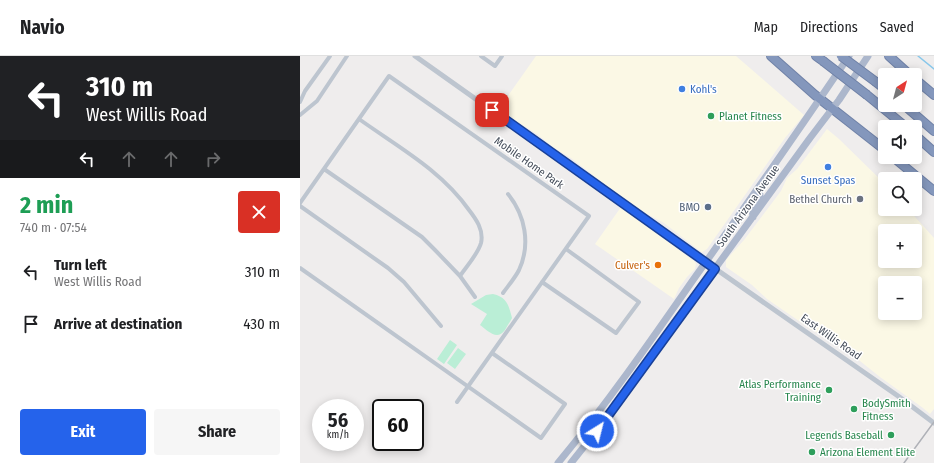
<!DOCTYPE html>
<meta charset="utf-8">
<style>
:root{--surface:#fff;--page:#f6f6f6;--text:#202124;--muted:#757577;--line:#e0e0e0;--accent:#2563eb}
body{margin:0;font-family:"Fira Sans Condensed",sans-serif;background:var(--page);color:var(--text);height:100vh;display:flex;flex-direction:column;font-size:15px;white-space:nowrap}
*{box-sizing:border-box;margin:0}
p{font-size:13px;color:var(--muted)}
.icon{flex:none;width:22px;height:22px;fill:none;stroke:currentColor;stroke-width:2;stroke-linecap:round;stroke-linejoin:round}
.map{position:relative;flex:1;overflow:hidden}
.drawer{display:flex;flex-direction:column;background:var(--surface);width:300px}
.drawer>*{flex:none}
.hud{background:#202124;color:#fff;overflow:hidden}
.needle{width:26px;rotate:36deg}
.buttons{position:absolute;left:578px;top:12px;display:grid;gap:8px}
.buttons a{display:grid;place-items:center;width:44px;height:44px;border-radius:4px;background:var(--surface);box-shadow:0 2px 10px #0003;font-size:20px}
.speed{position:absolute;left:12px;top:343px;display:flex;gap:8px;font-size:20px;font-weight:700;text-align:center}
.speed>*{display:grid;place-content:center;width:52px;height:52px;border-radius:50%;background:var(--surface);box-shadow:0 2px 10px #0003;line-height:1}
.speed small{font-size:10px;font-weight:400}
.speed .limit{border:2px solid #111;border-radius:6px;background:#fff;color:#111}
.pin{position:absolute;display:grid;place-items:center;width:34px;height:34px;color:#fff;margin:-17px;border-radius:8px;box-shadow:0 2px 6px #0006}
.me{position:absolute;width:44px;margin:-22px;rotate:36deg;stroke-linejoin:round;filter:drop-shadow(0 0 3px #0008)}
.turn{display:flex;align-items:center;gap:14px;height:84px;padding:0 20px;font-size:18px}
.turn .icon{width:52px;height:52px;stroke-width:2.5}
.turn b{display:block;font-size:28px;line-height:34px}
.lanes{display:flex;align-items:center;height:38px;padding:0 20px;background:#0003;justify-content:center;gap:20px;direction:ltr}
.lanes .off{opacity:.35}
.round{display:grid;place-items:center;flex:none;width:42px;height:42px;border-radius:4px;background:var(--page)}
.head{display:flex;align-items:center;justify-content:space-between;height:68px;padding:0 20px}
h1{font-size:24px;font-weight:700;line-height:30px;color:#1e9e55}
.button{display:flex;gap:8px;margin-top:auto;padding:8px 20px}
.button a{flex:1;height:46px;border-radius:4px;background:var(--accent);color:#fff;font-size:16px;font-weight:700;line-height:46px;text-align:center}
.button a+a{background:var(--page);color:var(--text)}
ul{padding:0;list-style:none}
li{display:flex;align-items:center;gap:12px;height:52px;padding:0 20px}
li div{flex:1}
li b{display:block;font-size:15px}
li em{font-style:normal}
header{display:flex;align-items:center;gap:24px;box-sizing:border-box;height:56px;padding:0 20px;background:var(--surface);border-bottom:1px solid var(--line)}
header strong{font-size:19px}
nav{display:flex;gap:22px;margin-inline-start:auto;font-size:14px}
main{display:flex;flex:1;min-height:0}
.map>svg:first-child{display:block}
.commercial{fill:#fbf8e5;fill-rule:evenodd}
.green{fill:#baeed6}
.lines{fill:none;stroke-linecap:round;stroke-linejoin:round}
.stream{stroke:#88c7ea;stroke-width:1.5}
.motorway-casing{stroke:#7082a7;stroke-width:10}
.minor{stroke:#bdc5cf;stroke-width:4}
.tertiary{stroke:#bdc5cf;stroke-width:5}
.primary{stroke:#acb7cc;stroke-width:7}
.motorway{stroke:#8497bc;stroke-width:8}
.rail{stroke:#afb1b7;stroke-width:1.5}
.motorway-bridge-casing{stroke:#7082a7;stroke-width:10;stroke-linecap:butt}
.motorway-bridge{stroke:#8497bc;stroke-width:8}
.route-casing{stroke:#184099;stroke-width:10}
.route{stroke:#2563eb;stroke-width:7}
.shop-dot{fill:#3f7fe0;stroke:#fff;stroke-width:1.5}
.leisure-dot{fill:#2e9e5b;stroke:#fff;stroke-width:1.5}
.worship-dot{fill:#6b7280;stroke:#fff;stroke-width:1.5}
.service-dot{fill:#5c6f8a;stroke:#fff;stroke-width:1.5}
.food-dot{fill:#e8710a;stroke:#fff;stroke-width:1.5}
.labels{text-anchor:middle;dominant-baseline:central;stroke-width:3;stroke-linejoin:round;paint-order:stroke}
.shop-label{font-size:11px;fill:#366cbe;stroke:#fff;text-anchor:start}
.leisure-label{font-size:11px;fill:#27864d;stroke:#fff;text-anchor:start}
.street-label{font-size:11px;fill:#454d5a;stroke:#fff}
.worship-label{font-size:11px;fill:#5b616d;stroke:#fff;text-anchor:end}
.service-label{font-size:11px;fill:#4e5e75;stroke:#fff;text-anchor:end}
.food-label{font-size:11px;fill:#c56008;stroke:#fff;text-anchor:end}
</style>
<header>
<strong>Navio</strong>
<nav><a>Map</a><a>Directions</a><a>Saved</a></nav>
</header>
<main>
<section class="drawer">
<div class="hud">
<div class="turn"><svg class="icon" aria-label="left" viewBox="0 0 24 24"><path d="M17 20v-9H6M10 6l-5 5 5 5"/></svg><div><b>310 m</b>West Willis Road</div></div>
<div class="lanes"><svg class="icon" aria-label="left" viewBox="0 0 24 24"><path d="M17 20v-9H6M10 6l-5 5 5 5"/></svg><svg class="icon off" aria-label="ahead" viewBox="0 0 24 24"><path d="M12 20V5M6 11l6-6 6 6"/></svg><svg class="icon off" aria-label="ahead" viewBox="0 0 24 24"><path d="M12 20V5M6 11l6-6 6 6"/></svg><svg class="icon off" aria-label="right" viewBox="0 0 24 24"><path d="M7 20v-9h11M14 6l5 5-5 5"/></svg></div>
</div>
<div class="head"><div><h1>2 min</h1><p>740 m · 07:54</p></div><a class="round" style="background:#d93025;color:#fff"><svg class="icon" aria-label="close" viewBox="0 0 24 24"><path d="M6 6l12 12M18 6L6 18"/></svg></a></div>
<ul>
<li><svg class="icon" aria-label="left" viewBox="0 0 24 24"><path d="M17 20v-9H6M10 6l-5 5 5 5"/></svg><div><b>Turn left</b><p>West Willis Road</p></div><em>310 m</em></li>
<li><svg class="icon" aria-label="arrive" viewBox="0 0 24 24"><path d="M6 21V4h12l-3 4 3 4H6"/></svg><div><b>Arrive at destination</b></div><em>430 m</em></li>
</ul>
<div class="button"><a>Exit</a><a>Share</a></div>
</section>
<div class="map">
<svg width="634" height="407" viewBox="0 0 634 407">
<rect width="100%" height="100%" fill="#efeded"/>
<path class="commercial" d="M236,0h200l68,59 -19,23 -78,111 -5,3 -2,-1 -36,-28 -17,-9 -39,-27 -37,-29 -17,-10 -17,-14 -39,-24z
M527,73l12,10 46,45v25h23l26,29v171l-4,5 -7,-6 -43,-31 -30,-24 -22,-15 -16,-8 -45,-31 -15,-14 -26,-18v-7l18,-20 37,-49 6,-13 10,-9zM585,175h30v30h-30zM585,227h30v30h-30z
M321,151l73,54 2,3 -1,5 -8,8 -8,11 -5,11 -79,-55z"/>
<path class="green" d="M193,238c14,3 16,12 19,24 -2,4 -5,8 -7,12 -8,11 -17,1 -25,-5l7,-11 -16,-10 15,-9z
M150,284l7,5 -13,19 -7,-5z
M158,292l8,6 -11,15 -8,-6z"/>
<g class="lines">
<path class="stream" d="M618,0l16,13"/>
<defs>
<path id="motorway" d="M471,0l44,39 70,55
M516,0l7,5
M589,0l21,19
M615,23l19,16
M576,26l9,7
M567,39l39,32
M604,49l30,26
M615,79l19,17
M593,101l41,34"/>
</defs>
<use href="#motorway" class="motorway-casing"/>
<path class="minor" d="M181,0l14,10 7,-10
M0,46l5,-11 25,-35
M0,59l17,-14 30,-45
M59,63c39,28 82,51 110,91 7,9 15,20 12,33 -3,11 -15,24 -21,33
M24,113l98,68 13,13 25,26 15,21
M0,147l89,-127 200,140 -132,186
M0,150l88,62 16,14 37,44
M0,212l241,170 24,-34 -73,-51
M242,226l74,51 23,-31 -73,-53
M203,237c5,-7 12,-15 16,-23 12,-26 6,-55 -11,-76"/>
<path class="tertiary" d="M115,0l285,202 198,138 36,27"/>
<path class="primary" d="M453,161l-1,-9 8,-12 -1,-8
M258,407c48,-58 92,-121 135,-183 53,-74 105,-149 156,-224
M271,407l31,-39 208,-286 29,-38 29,-44"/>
<use href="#motorway" class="motorway"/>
<path class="rail" d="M604,407l30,-41"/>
<defs>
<path id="motorway-bridge" d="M541,0l35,26
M523,5l44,34"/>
</defs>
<use href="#motorway-bridge" class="motorway-bridge-casing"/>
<use href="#motorway-bridge" class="motorway-bridge"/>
</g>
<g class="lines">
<defs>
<path id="route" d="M192,54l223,159 -118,162"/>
</defs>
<use href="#route" class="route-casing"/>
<use href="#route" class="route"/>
</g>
<g class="shop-dot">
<circle cx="382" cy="33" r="4"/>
<circle cx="528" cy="111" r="4"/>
</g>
<g class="leisure-dot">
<circle cx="411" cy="60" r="4"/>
<circle cx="529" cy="334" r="4"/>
<circle cx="554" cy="353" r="4"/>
<circle cx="591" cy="379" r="4"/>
<circle cx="512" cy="396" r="4"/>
</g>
<circle class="worship-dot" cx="560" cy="143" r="4"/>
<circle class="service-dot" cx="408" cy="151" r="4"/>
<circle class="food-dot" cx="358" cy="209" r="4"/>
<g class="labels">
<g class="shop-label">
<text x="390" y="33">Kohl's</text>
<text x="528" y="124" text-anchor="middle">Sunset Spas</text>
</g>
<g class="leisure-label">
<text x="419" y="60">Planet Fitness</text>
<text x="521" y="328" text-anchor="end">Atlas Performance<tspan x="521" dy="13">Training</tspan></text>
<text x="562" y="347">BodySmith<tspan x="562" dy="13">Fitness</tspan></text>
<text x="583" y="379" text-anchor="end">Legends Baseball</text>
<text x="520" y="396">Arizona Element Elite</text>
</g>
<g class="street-label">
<text transform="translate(229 107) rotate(35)">Mobile Home Park</text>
<text transform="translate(448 150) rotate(-54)">South Arizona Avenue</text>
<text transform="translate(531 281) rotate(35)">East Willis Road</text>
</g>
<g class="worship-label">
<text x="552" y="143">Bethel Church</text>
</g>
<g class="service-label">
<text x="400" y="151">BMO</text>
</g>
<g class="food-label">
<text x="350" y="209">Culver's</text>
</g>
</g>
</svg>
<div class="buttons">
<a><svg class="needle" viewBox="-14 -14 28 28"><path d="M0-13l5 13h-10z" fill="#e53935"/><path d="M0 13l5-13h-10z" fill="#757577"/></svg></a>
<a><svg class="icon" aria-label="sound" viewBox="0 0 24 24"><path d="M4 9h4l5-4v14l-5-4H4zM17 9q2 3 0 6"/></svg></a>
<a><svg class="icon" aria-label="search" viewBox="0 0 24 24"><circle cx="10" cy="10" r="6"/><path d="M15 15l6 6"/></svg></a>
<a>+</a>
<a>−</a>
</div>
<div class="speed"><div>56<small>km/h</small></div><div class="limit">60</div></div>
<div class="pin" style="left:192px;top:54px;background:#d93025"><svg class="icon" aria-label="arrive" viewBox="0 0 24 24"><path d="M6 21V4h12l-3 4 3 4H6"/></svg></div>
<svg class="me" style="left:297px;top:375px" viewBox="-20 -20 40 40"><circle r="17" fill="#2563eb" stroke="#fff" stroke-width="3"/><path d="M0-11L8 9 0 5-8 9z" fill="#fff"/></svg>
</div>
</main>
